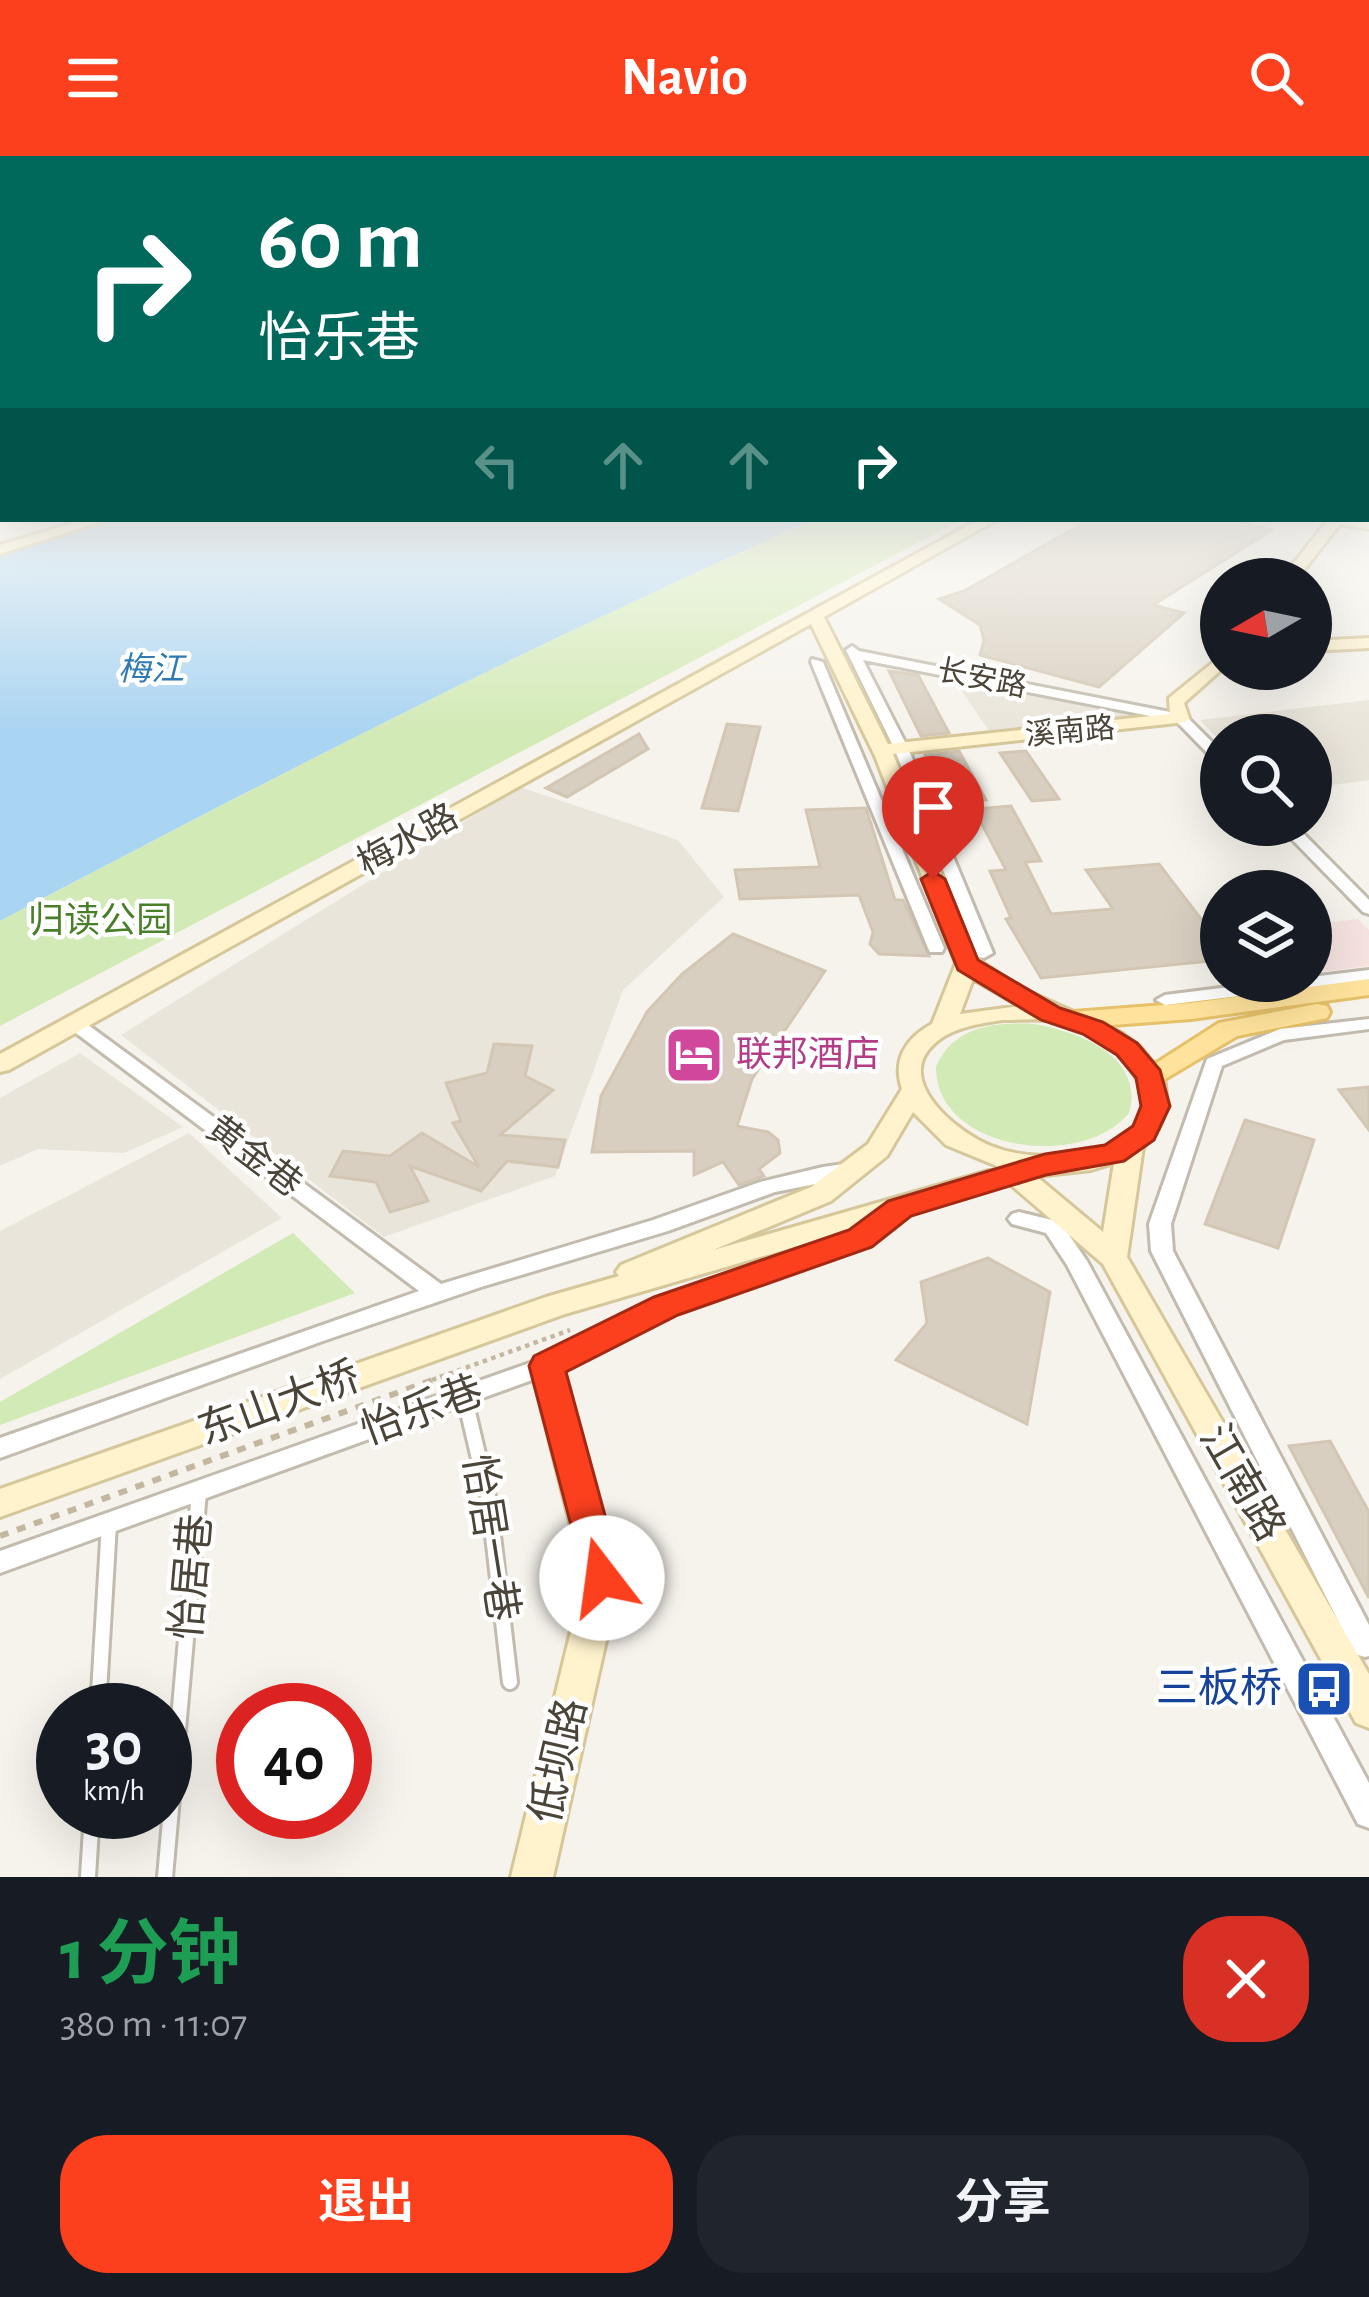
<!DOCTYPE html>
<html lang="zh">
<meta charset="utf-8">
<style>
:root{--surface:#171b24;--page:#20242c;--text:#f1f3f6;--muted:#9ea1a6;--accent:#fc3f1d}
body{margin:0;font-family:"Alegreya Sans","Noto Sans SC",sans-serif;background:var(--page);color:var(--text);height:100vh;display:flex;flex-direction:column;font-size:45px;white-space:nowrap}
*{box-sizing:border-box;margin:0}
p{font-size:39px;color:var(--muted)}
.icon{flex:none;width:66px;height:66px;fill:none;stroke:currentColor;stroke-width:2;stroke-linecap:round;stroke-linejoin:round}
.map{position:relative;height:1721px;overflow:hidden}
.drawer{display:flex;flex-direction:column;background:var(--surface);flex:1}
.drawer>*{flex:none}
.hud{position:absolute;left:0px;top:0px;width:1371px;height:366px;box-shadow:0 12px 48px #0002;background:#00695c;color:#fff;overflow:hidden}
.needle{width:78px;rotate:261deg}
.tools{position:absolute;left:1200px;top:402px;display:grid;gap:24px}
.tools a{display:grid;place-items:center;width:132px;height:132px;border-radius:50%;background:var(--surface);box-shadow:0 12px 48px #0002;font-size:60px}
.speed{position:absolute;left:36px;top:1527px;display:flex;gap:24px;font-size:60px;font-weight:700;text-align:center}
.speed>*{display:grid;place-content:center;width:156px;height:156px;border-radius:50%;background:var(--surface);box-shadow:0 12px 48px #0002;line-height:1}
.speed small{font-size:30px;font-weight:400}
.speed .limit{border:18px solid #d22;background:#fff;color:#111}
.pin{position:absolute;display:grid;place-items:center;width:102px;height:102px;color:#fff;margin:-123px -51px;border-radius:50% 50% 50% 0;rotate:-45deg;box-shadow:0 0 12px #0007}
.pin .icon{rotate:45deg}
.me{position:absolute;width:132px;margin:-66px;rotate:345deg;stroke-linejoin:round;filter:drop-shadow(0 0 9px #0008)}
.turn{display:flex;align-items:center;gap:42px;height:252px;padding:0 60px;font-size:54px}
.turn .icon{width:156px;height:156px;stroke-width:2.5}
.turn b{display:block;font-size:84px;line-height:102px}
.lanes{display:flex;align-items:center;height:114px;padding:0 60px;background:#0003;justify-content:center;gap:60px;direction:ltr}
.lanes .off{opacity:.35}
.round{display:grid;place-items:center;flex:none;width:126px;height:126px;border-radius:48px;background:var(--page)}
.head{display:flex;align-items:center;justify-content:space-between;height:204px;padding:0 60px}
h1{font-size:72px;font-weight:700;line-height:90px;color:#1e9e55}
.cta{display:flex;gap:24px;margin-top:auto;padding:24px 60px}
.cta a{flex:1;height:138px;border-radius:48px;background:var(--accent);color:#fff;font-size:48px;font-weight:700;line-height:138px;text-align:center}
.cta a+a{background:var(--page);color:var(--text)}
header{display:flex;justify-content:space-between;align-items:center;height:156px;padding:0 60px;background:var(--accent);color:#fff;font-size:54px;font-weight:700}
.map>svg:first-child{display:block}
.residential{fill:#eae5da}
.medical{fill:#f6e3e0}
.green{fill:#d2eab5}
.water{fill:#a9d4f2}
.building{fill:#d8cfc1;stroke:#d3c7b4;stroke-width:3}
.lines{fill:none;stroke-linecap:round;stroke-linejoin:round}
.lane-casing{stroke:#c2bbae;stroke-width:20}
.street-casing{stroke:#c2bbae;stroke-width:6}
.secondary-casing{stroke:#d6c79b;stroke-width:6}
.primary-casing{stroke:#e6c16a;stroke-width:6}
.path-far1{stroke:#c4b79f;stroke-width:4.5;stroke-dasharray:4.5 4.5;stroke-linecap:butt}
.path{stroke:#c4b79f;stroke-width:6;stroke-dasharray:9 9;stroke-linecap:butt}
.lane{stroke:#fff;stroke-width:14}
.street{fill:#fff;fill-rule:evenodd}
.secondary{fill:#fff3cd;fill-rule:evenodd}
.primary{fill:#ffe39c;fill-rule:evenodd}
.route{fill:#fc3f1d;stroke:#a42913;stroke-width:3}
.labels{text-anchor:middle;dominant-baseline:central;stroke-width:9;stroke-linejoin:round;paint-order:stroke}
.far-street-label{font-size:30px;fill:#4b4439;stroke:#fff}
.far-water-label{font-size:33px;font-style:italic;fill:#2e7ab2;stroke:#fff}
.street-label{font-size:36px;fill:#4b4439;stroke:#fff}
.park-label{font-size:36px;fill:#4a7f2a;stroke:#fff}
.hotel-label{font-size:36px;fill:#b23c85;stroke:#fff;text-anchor:start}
.near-street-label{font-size:42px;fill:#4b4439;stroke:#fff}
.near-transit-label{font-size:42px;fill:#164399;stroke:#fff;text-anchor:end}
</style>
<header><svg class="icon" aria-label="menu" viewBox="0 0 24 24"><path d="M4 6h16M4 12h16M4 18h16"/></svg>Navio<svg class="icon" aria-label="search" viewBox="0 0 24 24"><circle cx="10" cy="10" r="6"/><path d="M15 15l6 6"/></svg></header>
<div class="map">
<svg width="1369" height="1721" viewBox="0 0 1369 1721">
<rect width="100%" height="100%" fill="#f6f3ec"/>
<path class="residential" d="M974,524l159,34 9,9 -150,12 -37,-54z
M1369,544v80l-58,8v-53h-90v7l-21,-22z
M520,631l158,53 46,57 -101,93 -68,186 -171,61 -263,-202z
M80,897l103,74 -59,26 -86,-4 -38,17v-68z
M189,977l93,85 -282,161v-148z"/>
<path class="medical" d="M1358,763l11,11v36l-58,7v-48z"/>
<path class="green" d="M817,363h146l-963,507v-105c269,-141 539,-282 817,-402z
M1034,868c45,8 111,32 95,89 -47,58 -194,38 -193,-46 17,-41 59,-45 98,-43z
M293,1077l62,60 -355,132v-23z"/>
<path class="water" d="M120,363h696c-278,121 -548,261 -816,402v-365z"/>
<path class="building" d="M1091,363h139l42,11 -119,75 31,8 -85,74 -119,-32 4,-15 -4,-15 -41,-26 25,-8z
M889,515l29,4 31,58 -28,3z
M727,568l33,3 -22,84 -36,-3z
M639,578l9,15 -81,48 -21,-9z
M959,595l27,49 -37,2 -24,-47z
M1026,595l33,48 -27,2 -32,-48z
M1011,650l30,55 -16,1 26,52 62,-5 -27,-39 73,-6 62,81v15l-180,18 -35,-59 5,-1 -21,-47 16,-1 -32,-61z
M866,652l29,92h8l26,56 -50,-2 -9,-10 3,-12 -14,-37 -119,4 -5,-29 85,-3 -14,-57z
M733,778l92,37 -73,108 -15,47 31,6 10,8 2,13 -21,16 5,7 -25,9 -16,-23 -29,13v-24l-102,1 9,-56 46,-84 35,-38z
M494,888l38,2 -7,30 28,14 -53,45 65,5 -7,27 -51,-6 -26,30 -71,-25 18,35 -38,11 -14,-30 -46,-6 13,-25 47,5 32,-23 57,34 -26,-44 8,-2 -15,-38 41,-10z
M1369,931v43l-30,-40z
M1245,964l69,20 -36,108 -73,-24z
M988,1102l62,34 -23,132 -131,-64 31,-37 -6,-41z
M1330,1285l39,71v86l-80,-152z"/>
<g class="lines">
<defs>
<path id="lane" d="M464,1239l25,106 21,181
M98,1554l11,-186
M88,1721l4,-65
M165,1721l34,-385"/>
<path id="street" d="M852,490l7,5 326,64 36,36v12l-5,-1 -40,-41 -313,-61 45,88 85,205 -9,5 -6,-1 -84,-209 -48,-98z
M812,503l11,3 121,286 -2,4h-12l-2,-4 -117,-286z
M1278,669h17l74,75v14l-6,-2z
M1369,814v10l-204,25 -9,-5 9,-5 112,-14h34v-4z
M74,862l6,1 361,265 212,-64 107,-38 63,-15 28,-4 7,2 3,5 -3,5 -7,2 -76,15 -107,39 -187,56 -158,54 -323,117v-20l419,-147 -351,-264 -3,-4z
M1369,863v10l-85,11 -62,26 -51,158 2,27 196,374v31l-4,1 -10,-3 -204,-403 -2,-27 58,-165 73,-30z
M899,1045l7,2 3,5 -3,5 -38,30 -194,69 -120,60 -554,201v-22l538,-191 120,-60 194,-67 40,-30z
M1019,1056l41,10 27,39 282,522v45l-11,-4 -291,-559 -21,-32 -34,-9 -4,-5 4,-5z"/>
<path id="secondary" d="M1368,339h1v9h-1z
M87,363h22l-109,35v-9z
M980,363h18l-174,98 64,127 282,-30 -1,-16 52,-42 1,13 -38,34 5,15 -3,4 -293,32 82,204 47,31 99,44 20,15 19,24 5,12 2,24 -9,21 -15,18 -16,110 242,417v54l-13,-5 -253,-459 -93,-80 -445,130 -565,203v-28l546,-192 73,-21 -3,-4 5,-7 190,-78 57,-43 34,-55c-10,-29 4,-51 30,-65l24,-61 -81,-207 -64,-132 -802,446 -9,2v-18zM973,823l47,27 -60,8zM1002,864c18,0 39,-2 55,1 39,8 107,56 79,102 -11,18 -35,27 -55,30 -29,5 -62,4 -90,-7 -33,-13 -98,-65 -57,-102 18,-17 45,-20 68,-24zM913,956l33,33 51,21 -1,3 -283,81 118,-49 56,-45zM1114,1007l-11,69 -67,-56 55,-6z
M1329,363l40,2v8l-29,-5 -43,55h-16z
M1369,482v10l-58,3v-10z
M546,1198l11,4 4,8 59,212 -67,299h-42l73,-299 -53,-212 4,-8z"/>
<path id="primary" d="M1369,823v16l-178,24 -118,9 -14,-8 14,-8 118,-9z
M1317,848l10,2 3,6 -3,6 -90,18 -77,46h-20l-4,-6 83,-53z"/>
</defs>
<use href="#lane" class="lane-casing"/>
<use href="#street" class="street-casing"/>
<use href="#secondary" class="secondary-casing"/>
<use href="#primary" class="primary-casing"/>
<path class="path-far1" d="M432,1224l138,-50"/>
<path class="path" d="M0,1380l441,-159"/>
<use href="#lane" class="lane"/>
<use href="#street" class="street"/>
<use href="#secondary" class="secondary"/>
<use href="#primary" class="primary"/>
</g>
<linearGradient id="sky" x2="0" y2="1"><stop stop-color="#8fc1ec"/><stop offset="0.58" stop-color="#fbfaf6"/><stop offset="1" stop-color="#fbfaf6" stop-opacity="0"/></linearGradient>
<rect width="1369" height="578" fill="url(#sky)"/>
<path class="route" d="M933,715l12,8 33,81 82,48 43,14 34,21 23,27 10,36 -16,34 -30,21 -78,14 -135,41 -39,31 -194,68 -112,57 56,206 -6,12 -14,5 -14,-5 -59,-224 5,-10 120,-59 195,-67 39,-29 157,-47 60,-9 28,-19 8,-20 -5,-28 -19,-23 -34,-21 -42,-14 -83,-50 -37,-91z"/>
<defs>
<symbol id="hotel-square" viewBox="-11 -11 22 22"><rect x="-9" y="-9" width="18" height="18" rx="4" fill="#d1479c" stroke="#fff"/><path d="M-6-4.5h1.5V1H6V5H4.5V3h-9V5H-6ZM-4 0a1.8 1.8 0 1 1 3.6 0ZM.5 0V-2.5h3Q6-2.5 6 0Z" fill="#fff"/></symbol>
<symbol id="bus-square" viewBox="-11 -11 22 22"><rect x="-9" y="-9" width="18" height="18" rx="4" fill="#1a4fb4" stroke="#fff"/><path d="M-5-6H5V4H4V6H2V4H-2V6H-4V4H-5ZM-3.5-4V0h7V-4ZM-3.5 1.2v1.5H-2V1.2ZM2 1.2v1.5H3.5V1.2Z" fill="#fff"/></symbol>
</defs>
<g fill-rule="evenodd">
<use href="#hotel-square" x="661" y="866" width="66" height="66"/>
<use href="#bus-square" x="1291" y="1500" width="66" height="66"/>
</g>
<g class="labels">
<g class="far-street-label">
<text transform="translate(982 523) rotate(11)">长安路</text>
<text transform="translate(1070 576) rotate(-5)">溪南路</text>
</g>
<g class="far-water-label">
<text x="151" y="514">梅江</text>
</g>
<g class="street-label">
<text transform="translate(408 684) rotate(-29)">梅水路</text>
<text transform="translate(254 1001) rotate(37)">黄金巷</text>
</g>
<g class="park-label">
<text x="100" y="765">归读公园</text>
</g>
<g class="hotel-label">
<text x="736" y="899">联邦酒店</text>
</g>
<g class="near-street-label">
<text transform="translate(279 1248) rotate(-20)">东山大桥</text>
<text transform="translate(422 1255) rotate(-20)">怡乐巷</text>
<text transform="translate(1242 1327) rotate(60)">江南路</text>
<text transform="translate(490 1382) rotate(81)">怡居一巷</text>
<text transform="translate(192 1421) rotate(-85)">怡居巷</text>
<text transform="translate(559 1605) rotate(-77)">低坝路</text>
</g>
<g class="near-transit-label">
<text x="1282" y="1533">三板桥</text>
</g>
</g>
</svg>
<div class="tools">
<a><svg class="needle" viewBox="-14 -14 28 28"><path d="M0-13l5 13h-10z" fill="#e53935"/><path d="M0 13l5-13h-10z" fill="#9ea1a6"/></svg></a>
<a><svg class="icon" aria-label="search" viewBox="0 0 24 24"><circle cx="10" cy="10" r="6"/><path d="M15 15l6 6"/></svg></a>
<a><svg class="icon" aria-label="layers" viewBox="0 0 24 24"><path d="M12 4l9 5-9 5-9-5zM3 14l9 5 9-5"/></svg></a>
</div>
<div class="speed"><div>30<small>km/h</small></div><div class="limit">40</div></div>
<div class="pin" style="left:933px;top:723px;background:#d93025"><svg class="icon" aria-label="arrive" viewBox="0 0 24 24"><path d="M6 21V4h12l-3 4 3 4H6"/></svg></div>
<svg class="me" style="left:602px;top:1422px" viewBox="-20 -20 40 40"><circle r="19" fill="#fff"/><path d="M0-13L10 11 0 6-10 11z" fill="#fc3f1d"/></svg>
<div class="hud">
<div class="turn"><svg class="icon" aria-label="right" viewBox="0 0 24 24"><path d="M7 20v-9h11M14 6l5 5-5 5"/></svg><div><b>60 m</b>怡乐巷</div></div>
<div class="lanes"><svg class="icon off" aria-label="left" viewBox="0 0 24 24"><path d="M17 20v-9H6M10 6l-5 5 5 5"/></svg><svg class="icon off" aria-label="ahead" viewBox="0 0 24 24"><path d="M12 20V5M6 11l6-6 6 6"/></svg><svg class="icon off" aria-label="ahead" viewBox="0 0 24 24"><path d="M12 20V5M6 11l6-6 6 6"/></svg><svg class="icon" aria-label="right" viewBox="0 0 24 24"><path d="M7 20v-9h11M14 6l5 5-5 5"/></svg></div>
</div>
</div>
<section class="drawer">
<div class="head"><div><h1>1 分钟</h1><p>380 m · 11:07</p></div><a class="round" style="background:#d93025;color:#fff"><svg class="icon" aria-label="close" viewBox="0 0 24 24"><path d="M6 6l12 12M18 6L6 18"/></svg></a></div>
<div class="cta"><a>退出</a><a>分享</a></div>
</section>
